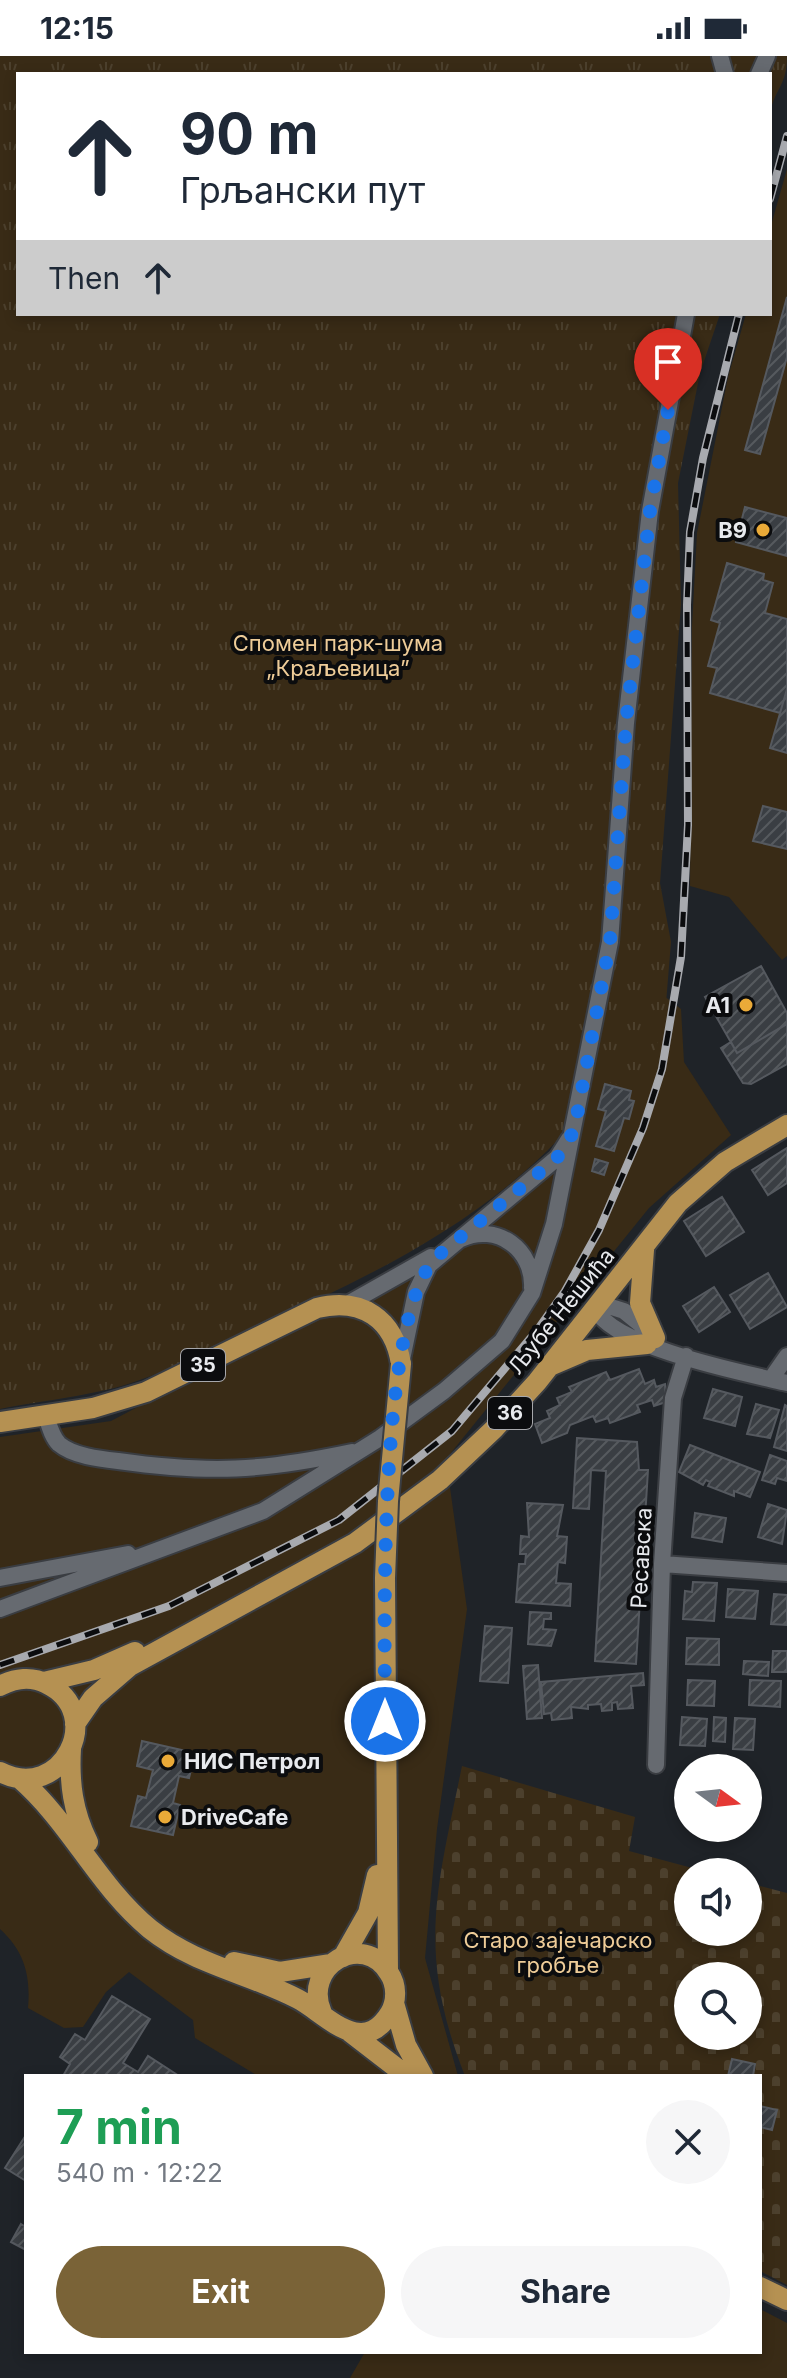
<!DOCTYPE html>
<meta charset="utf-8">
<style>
:root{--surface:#fff;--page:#f6f6f7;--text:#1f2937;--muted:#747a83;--accent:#7a6337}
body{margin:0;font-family:Inter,sans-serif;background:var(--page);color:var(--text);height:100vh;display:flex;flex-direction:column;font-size:30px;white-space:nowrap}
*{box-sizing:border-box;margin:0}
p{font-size:26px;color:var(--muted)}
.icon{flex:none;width:44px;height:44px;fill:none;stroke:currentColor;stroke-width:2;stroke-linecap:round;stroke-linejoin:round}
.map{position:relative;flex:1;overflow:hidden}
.details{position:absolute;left:24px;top:2018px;width:738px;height:280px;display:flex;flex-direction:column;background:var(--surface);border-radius:0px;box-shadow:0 4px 12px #0003}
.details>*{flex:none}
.top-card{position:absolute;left:16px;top:16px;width:756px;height:244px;border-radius:0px;box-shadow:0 4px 12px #0003;background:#fff;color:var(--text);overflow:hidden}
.needle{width:52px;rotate:105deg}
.tools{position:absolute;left:674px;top:1698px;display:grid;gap:16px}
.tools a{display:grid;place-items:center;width:88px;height:88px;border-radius:50%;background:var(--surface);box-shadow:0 4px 12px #0003;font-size:40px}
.pin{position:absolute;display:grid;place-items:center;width:68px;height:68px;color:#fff;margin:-82px -34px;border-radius:50% 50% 50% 0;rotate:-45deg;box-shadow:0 0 8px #0007}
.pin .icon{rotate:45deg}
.me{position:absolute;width:88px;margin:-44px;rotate:0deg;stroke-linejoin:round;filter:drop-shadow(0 0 6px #0008)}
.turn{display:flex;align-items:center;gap:28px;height:168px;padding:0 32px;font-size:36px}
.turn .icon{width:104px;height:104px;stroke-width:2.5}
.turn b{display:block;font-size:56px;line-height:68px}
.then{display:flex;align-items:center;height:76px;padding:0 32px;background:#0003;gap:16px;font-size:30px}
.round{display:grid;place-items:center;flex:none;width:84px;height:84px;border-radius:42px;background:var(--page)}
.head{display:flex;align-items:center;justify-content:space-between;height:136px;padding:0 32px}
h1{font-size:48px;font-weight:700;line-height:60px;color:#1e9e55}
.cta{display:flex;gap:16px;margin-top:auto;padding:16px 32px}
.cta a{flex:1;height:92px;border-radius:48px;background:var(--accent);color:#fff;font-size:32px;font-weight:700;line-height:92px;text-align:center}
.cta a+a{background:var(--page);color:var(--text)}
.status{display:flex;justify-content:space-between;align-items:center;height:56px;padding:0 40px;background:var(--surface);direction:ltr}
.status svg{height:22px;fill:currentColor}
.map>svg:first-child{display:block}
.green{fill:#392b16}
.cemetery{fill:url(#cemetery-stones);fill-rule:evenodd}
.park{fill:url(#park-tufts)}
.building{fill:url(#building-hatch);stroke:#55595f;stroke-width:2}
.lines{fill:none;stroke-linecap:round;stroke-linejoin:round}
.minor-casing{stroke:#3a3d42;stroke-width:20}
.major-casing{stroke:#3a3d42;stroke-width:24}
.minor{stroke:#666a70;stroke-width:16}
.major{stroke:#b59152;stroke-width:20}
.rail-casing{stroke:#a8aaaf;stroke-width:8}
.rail{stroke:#0b0c0e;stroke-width:5;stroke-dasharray:15;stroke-linecap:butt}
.major-bridge-casing{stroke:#3a3d42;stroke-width:24;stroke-linecap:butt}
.major-bridge{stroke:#b59152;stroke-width:20}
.route{stroke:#1a73e8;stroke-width:14;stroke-dasharray:0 25.2}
.poi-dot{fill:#eaaa38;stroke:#0b0c0e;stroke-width:3}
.labels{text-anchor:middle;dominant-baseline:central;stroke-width:8;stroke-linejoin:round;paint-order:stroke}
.shield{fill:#0b0c0e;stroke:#a6a7ab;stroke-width:2}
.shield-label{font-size:20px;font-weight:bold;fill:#e8eaee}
.poi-label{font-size:22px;font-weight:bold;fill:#e8eaee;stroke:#0b0c0e;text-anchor:end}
.park-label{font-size:22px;fill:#eecc98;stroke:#0b0c0e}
.street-label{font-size:22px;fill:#e8eaee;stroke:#0b0c0e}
</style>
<div class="status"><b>12:15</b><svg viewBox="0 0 49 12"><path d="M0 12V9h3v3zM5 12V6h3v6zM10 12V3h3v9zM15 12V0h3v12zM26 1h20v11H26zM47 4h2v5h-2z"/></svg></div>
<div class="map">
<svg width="787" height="2322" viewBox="0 0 787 2322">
<defs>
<pattern id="cemetery-stones" width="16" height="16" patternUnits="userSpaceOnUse" patternTransform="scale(2)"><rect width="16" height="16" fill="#392b16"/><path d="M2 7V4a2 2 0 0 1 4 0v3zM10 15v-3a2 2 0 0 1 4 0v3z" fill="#4c402d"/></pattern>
<pattern id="park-tufts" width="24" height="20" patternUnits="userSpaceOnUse" patternTransform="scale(2)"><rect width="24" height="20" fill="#392b16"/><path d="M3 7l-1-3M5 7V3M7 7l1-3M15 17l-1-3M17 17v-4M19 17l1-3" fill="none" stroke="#4c402d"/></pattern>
<pattern id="building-hatch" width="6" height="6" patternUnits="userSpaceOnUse" patternTransform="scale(2)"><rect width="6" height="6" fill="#3a3e43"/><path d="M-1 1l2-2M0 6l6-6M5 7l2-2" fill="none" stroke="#565a5e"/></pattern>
</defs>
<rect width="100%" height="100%" fill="#1f2328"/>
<path class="green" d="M787,113v787l-5,4 -53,-63 -39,-11 2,-260 5,-93 31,-156 18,-63h24v-85z
M650,929l31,24 3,53 47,73 -82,73 -203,251 21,150 -30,220 -12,129 33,118h-200l-63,-38 -2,-18 -64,-48 -23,20 -23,35 -19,1 -36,-20c3,-33 -4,-57 -28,-79v-492l111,-16 386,-203 67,-82z
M760,2253l27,14v55h-437l15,-26h395z"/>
<path class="cemetery" d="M462,1710l173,51 -6,34 78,21h-19v60h60v-49l39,10v392l-27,-14v-195h-295c-49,-124 -28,-187 -3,-310zM688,1920h60v60h-60z"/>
<path class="park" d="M0,0h787c0,29 -11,31 -17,56v-38h-752v240h702l-20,59 -22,110 3,121 -21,279 11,59 -5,61 -20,91 -40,-13c-85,124 -224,191 -358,250 -37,17 -73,37 -111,50 -43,15 -93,19 -137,28z"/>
<path class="building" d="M787,241v60l-27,97 -15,-4z
M745,451l42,11v38l-51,-14z
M727,507l37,11 -1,6 10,3 -8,30 22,6v70l-7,24 -70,-20 7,-25 -9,-2 12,-43 -9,-3z
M787,633v64l-17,-5z
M763,750l24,6v37l-34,-8z
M761,910l26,47v11l-50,29 -32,-56z
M787,968v40l-36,20 -8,-1 -22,-35 10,-6 6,11z
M605,1028l26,7 -2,9 5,1 -5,18 -5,-1 -10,33 -18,-5 10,-35 -8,-2z
M787,1092v35l-19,12 -16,-25z
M595,1103l13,4 -4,12 -12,-4z
M722,1141l22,35 -38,24 -22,-35z
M768,1217l19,34 -37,22 -20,-34z
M714,1231l16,25 -31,20 -16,-26z
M639,1313l6,15 9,-4 2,7 9,-3 1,18 -12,4 -2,-6 -15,5 3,7 -30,11 -2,-5 -12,4 -3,-6 -23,9 -3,8 -25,10 -7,-19 15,-6 -3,-7 13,-6 -3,-7 15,-6 -3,-5 37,-15 4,8z
M713,1333l29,8 -7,29 -31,-8z
M756,1348l23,6 -9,28 -23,-4z
M785,1349l2,1v45l-13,-4z
M577,1382l60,4 2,28h9l-12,194 -41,-3 11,-190 -15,-1 -2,39 -16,-1z
M690,1389l70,27 -10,25 -16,-6v5l-26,-10 2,-4 -4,-2 -3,5 -24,-13z
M770,1399l17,6v20l-10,-3 -2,6 -13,-4z
M527,1447l36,2 -6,31 10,1 -2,26 -7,-1 -2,21 15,1 -1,22 -54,-4 3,-38h6l1,-10h-6l1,-18 8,1z
M768,1448l19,6 -5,34 -24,-7z
M695,1457l31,5 -4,24 -30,-5z
M693,1526l24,1 -3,38 -31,-2 2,-28 7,1z
M728,1533l30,2 -3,28 -29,-2z
M774,1538l13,1v30l-16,-1z
M530,1556l21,1v6h-7l-1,10 13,1 -5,16 -23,-2z
M485,1570l27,2 -4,55 -28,-2z
M687,1582l32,1v26l-33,-1z
M773,1595h14v21h-15z
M744,1605l25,1 -1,14 -25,-2z
M538,1609l4,53 -15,1 -4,-53z
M643,1617l1,12 -13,1 2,22 -15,1 -1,-7 -5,1v7l-10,1 -1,-7 -13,1v4l-17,-2 1,11 -20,2 -1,-7 -7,1 -3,-32z
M688,1624l27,1 -1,25 -27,-1z
M750,1624l31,1 -1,26 -31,-2z
M682,1661l25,2 -2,27 -25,-1z
M714,1661l12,1 -1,24 -12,-1z
M735,1662l20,1 -2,31 -20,-1z
M142,1685l53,12 -6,25 -10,-2 -6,27 7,2 -7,30 -42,-9 7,-30 8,2 7,-28 -16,-4z
M112,1940l38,23 -27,44 15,9 10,-16 31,20h-116l7,-12 -10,-7 15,-23 10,6z
M732,2003l23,5 -2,12h-25z
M760,2050l17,4 -5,20 -12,-3z
M26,2079v46l-21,-13z
M21,2168l5,3v23l-15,-8z"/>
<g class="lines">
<defs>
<path id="minor" d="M720,0l5,18
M759,18l8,-18
M461,1183c36,-17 73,11 71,49
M599,1247l25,8 26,21
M346,1249l85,-48
M595,1252c17,39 149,65 192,75
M401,1308l15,-72 13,-27 128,-107 12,-19
M771,1323l16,-23
M46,1360c3,9 6,21 13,28 14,12 41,15 59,17 92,13 144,10 234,-9
M662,1508l125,9
M0,1522l128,-24
M0,1553l263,-98 117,-73 64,-47 58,-50 30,-48 22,-69 56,-282 16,-219 24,-212 36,-197
M656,1709l6,-201 11,-166 13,-42"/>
<path id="major" d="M644,1194l-4,53 15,35
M552,1309l35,-15 60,-6
M0,1366l93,-14 53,-16 171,-84c45,-11 77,11 84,56
M385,1522l3,393
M44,1626l50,-12 41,-18
M0,1630c15,-8 32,-10 47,-2 60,29 15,120 -47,88
M75,1668l18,-26 37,-32 225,-123 85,-63 54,-51 43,-47 141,-179 47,-41 62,-37
M71,1693c-2,34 2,63 17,93
M19,1722c52,45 78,107 131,151 45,36 98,44 148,70 27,14 64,60 92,14 7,-12 7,-28 -1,-40 -26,-43 -88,-7 -67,40
M343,1901l25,-44 9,-38
M234,1906l46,10 51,-8
M394,1947l12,42 17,31
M350,1976l57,44
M760,2231l27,13"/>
</defs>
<use href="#minor" class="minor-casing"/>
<use href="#major" class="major-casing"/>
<use href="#minor" class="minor"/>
<use href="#major" class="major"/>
<defs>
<path id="rail" d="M770,143l17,-63
M0,1609l169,-59 170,-86 113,-89 86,-102 27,-38 34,-61 44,-102 19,-59 19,-112 7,-132 -1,-220 3,-73 13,-74 36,-144"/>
</defs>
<use href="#rail" class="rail-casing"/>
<use href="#rail" class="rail"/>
<defs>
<path id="major-bridge" d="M385,1522l3,-77 13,-137"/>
</defs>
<use href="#major-bridge" class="major-bridge-casing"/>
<use href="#major-bridge" class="major-bridge"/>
</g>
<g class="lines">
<path class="route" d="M385,1665c0,-95 -8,-397 50,-463l122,-100 17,-27 36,-189 16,-219 24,-212 18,-101"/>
</g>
<g class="poi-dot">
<circle cx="763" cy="474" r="8"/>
<circle cx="746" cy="949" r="8"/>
<circle cx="168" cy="1705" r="8"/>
<circle cx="165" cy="1761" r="8"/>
</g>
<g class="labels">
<g class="shield">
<rect x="181" y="1293" width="44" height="32" rx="6"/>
<rect x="488" y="1341" width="44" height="32" rx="6"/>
</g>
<g class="shield-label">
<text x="203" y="1309">35</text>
<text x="510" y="1357">36</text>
</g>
<g class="poi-label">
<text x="747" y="474">B9</text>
<text x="730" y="949">A1</text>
<text x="184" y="1705" text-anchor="start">НИС Петрол</text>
<text x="181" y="1761" text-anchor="start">DriveCafe</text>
</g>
<g class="park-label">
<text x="338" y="587">Спомен парк-шума<tspan x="338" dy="25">„Краљевица”</tspan></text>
<text x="558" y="1884">Старо зајечарско<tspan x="558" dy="25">гробље</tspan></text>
</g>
<g class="street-label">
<text transform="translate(561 1255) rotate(-51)">Љубе Нешића</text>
<text transform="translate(641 1502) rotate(-87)">Ресавска</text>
</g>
</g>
</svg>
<div class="tools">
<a><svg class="needle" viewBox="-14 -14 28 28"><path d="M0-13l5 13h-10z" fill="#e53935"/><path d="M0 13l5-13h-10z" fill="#747a83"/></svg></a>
<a><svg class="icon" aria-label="sound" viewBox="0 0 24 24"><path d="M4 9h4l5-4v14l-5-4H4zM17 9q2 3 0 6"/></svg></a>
<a><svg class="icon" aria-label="search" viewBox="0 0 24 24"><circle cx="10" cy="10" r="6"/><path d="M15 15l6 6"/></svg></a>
</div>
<div class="pin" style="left:668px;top:354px;background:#d93025"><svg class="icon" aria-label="arrive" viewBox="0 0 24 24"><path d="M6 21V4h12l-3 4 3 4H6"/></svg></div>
<svg class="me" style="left:385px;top:1665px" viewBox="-20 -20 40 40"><circle r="17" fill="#1a73e8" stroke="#fff" stroke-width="3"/><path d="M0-11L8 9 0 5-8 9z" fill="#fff"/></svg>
<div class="top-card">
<div class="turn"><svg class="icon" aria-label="ahead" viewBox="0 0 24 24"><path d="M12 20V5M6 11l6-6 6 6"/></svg><div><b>90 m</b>Грљански пут</div></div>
<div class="then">Then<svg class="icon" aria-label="ahead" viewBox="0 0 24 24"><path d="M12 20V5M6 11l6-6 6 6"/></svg></div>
</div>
<section class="details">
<div class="head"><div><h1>7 min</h1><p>540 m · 12:22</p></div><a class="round"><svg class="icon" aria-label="close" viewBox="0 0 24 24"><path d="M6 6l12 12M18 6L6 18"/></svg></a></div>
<div class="cta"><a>Exit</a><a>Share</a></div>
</section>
</div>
